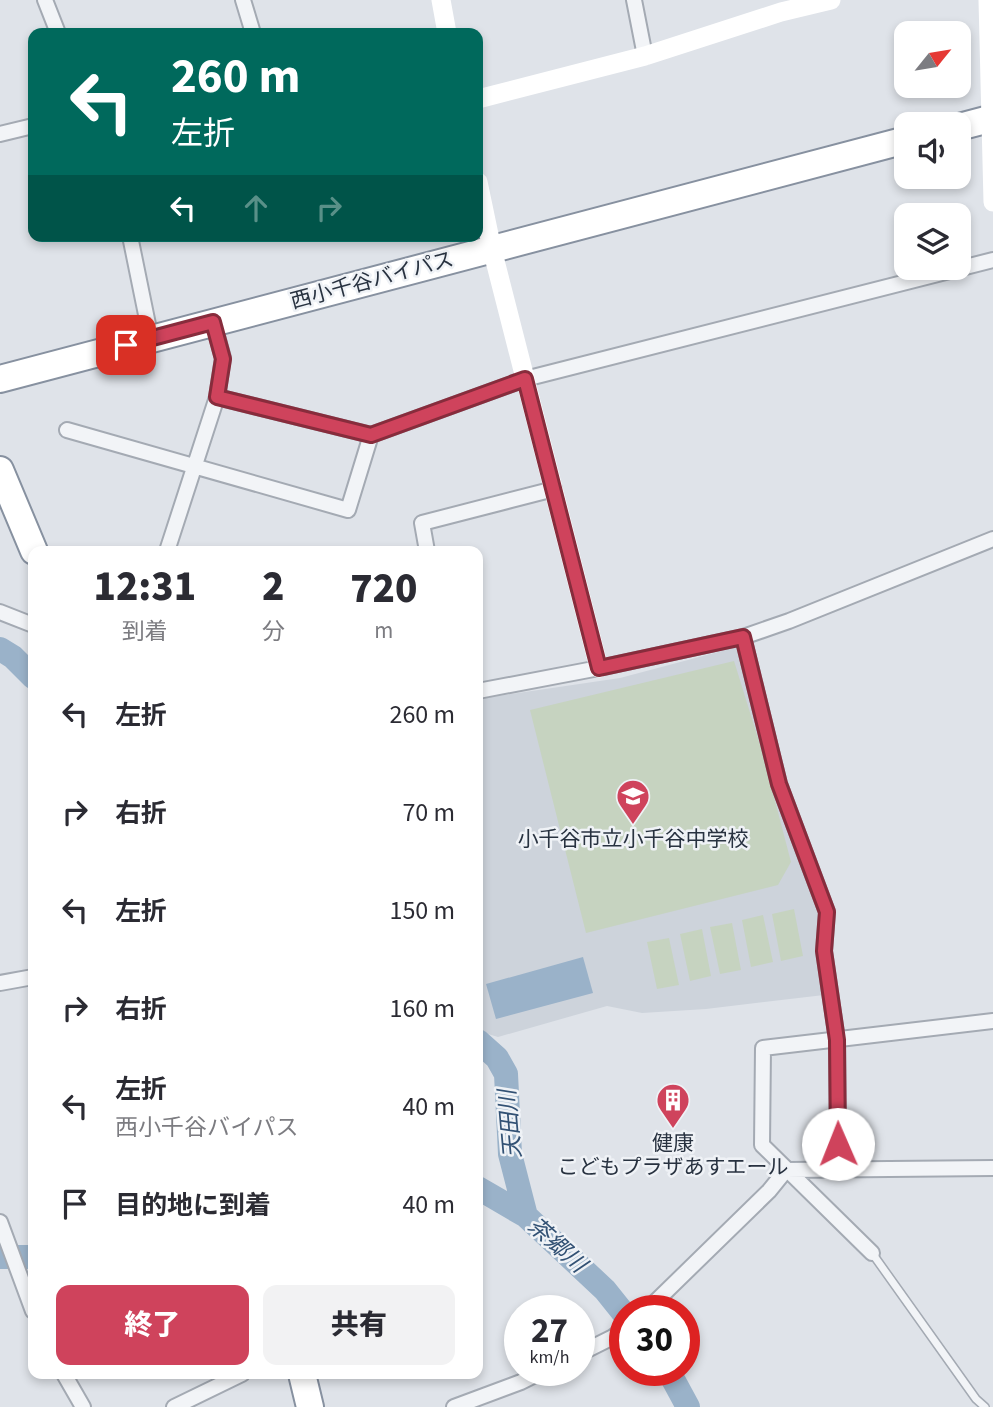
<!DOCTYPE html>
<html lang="ja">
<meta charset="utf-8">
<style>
:root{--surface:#fff;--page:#f2f2f3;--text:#2b2b33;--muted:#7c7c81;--accent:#cf435c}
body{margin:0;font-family:"Source Sans 3","Noto Sans JP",sans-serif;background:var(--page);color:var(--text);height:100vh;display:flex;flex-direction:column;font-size:26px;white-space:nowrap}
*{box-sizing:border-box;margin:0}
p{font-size:23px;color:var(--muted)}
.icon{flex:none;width:38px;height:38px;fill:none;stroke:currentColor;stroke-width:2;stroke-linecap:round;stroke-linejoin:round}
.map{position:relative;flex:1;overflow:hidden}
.drawer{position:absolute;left:28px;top:546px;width:455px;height:833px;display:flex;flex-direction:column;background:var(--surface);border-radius:14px;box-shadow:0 4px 10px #0003}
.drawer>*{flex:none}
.top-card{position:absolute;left:28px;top:28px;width:455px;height:214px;border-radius:14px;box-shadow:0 4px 10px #0003;background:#00695c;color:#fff;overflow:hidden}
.needle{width:46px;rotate:60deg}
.tools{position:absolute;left:894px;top:21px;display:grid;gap:14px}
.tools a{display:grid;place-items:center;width:77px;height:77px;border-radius:14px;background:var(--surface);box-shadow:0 4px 10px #0003;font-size:35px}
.speed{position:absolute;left:504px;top:1295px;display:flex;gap:14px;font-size:35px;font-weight:700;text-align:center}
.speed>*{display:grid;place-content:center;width:91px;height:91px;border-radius:50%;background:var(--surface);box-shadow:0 4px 10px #0003;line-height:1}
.speed small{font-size:18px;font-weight:400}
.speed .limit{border:10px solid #d22;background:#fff;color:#111}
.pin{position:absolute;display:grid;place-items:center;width:60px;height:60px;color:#fff;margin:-30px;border-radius:14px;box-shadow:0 4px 10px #0006}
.me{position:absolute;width:77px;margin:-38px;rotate:359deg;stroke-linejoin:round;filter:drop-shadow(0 0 5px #0008)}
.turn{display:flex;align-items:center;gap:24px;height:147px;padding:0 28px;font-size:32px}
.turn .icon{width:91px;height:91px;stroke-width:2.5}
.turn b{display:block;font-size:49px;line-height:60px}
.lanes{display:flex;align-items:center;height:66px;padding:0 28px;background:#0003;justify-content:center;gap:35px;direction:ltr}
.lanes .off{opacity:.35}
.eta{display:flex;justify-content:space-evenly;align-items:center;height:119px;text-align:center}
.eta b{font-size:42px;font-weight:800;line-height:49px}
.cta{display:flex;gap:14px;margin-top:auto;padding:14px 28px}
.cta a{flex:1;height:80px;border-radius:14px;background:var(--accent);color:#fff;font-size:28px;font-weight:800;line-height:80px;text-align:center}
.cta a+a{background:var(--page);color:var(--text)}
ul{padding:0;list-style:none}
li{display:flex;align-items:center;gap:21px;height:98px;padding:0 28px}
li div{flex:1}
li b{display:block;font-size:26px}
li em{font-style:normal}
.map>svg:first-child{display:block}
.built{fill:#cdd3db}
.green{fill:#c6d3c0}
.water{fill:#9ab2c9}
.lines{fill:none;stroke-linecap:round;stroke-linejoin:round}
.river{stroke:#9ab2c9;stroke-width:24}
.lane-casing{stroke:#a4aab3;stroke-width:10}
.street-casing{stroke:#a4aab3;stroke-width:18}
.highway-casing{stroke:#8791a0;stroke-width:30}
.lane{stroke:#f2f4f7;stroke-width:7}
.street{stroke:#f2f4f7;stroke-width:14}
.secondary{stroke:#fff;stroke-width:19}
.highway{stroke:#fff;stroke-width:26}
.route-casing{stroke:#872c3c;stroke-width:18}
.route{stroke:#cf435c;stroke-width:12}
.labels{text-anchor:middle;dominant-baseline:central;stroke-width:5;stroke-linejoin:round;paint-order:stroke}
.street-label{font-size:21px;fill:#283240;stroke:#eff2f6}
.poi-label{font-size:21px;fill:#283240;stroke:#eff2f6}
.water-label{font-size:23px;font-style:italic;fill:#325174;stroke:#eff2f6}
</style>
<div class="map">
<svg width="993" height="1407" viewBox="0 0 993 1407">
<rect width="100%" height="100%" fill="#dfe3e9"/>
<path class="built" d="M737,647l84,263 -3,54 6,31 -118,14 -64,4 -35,-7 -109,31 -10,-3 -10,-7v-328l142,-21z"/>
<path class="green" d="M734,661l28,90 29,111 -13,23 -192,48 -56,-223z
M794,909l9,47 -22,5 -9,-47z
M763,915l10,47 -22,5 -9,-47z
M732,923l9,47 -21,4 -10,-47z
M702,929l9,47 -21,5 -10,-47z
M669,938l10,47 -22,4 -10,-47z"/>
<path class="water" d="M583,957l10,36 -97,26 -10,-35z"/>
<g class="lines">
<path class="river" d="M0,649l13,8 20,20
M478,1041l19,17 9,16 4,80 16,62
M478,1188l48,28 79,74 20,25
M0,1257h33
M668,1370l20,37"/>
<defs>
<path id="lane" d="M872,1253l104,146 9,8"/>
<path id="street" d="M45,0l13,33
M243,0l10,33
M634,0l11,56
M0,134l33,-8
M130,236l21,103
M217,397l154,38 154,-56 468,-119
M67,430l281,80 23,-75
M167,551l50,-154 6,-39 -10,-36
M427,551l-5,-28 132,-34
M0,612l33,13
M743,637l36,147 48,128 -3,39 13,89 1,130
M478,691l121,-23 144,-31 46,-16 204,-82
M0,983l33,-6
M0,1222l33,89
M872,1253l-110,-108 1,-97 230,-27
M646,1311l123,-120 17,-21 207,-2
M579,1354l34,-17 12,-9
M64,1374l19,33
M174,1407l68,-33
M454,1407l67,-25 24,-12"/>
<path id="highway" d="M959,127l34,-9
M0,379l906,-239
M0,470l34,81
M302,1374l8,33"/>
</defs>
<use href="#lane" class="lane-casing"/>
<use href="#street" class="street-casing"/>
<use href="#highway" class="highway-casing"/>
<use href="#lane" class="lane"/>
<use href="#street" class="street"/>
<path class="secondary" d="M441,0l6,33
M988,0l5,202
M478,99l167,-43 136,-44 50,-12
M478,182l14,67 107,419"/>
<use href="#highway" class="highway"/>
</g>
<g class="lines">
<defs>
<path id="route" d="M126,345l87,-23 10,37 -6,38 154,38 154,-56 74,289 144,-31 36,147 48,128 -3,39 13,89 1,104"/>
</defs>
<use href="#route" class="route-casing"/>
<use href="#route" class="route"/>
</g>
<defs>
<symbol id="school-pin" viewBox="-11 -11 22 30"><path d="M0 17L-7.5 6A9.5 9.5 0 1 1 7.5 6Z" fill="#cf435c" stroke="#eff2f6"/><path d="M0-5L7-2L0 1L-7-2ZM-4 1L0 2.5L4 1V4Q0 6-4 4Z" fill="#fff"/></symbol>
<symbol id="building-pin" viewBox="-11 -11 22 30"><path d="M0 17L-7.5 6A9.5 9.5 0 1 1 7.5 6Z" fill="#cf435c" stroke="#eff2f6"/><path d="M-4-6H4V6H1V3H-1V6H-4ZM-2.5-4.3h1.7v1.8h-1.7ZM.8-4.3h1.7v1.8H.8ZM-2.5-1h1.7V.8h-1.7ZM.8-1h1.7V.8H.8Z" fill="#fff"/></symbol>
</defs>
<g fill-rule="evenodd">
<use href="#school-pin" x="614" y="777" width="38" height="52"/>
<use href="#building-pin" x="654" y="1081" width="38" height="52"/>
</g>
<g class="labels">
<g class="street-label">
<text transform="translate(372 280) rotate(-15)">西小千谷バイパス</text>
</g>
<g class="poi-label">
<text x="633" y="839">小千谷市立小千谷中学校</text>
<text x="673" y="1143">健康<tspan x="673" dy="24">こどもプラザあすエール</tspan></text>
</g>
<g class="water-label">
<text transform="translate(510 1124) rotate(-95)">天田川</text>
<text transform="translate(557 1245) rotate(42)">茶郷川</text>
</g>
</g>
</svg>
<div class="tools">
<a><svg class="needle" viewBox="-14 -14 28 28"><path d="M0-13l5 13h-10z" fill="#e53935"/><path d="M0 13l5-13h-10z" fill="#7c7c81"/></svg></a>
<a><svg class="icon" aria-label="sound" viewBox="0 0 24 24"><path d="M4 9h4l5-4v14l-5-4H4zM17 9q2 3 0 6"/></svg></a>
<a><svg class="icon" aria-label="layers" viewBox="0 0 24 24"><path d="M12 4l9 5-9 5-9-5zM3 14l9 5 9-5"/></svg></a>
</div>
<div class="speed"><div>27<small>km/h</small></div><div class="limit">30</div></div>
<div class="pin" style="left:126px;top:345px;background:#d93025"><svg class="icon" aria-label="arrive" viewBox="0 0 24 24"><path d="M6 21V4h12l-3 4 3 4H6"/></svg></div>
<svg class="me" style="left:838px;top:1144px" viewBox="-20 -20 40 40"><circle r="19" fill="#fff"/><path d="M0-13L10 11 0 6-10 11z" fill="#cf435c"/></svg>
<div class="top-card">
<div class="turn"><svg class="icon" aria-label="left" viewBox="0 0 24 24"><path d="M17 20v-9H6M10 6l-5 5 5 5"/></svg><div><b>260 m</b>左折</div></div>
<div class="lanes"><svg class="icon" aria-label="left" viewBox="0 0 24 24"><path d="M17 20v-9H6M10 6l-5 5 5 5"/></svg><svg class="icon off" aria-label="ahead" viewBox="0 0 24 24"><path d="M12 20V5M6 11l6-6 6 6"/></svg><svg class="icon off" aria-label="right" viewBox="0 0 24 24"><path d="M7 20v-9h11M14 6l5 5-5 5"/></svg></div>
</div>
<section class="drawer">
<div class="eta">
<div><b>12:31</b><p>到着</p></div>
<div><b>2</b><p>分</p></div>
<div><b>720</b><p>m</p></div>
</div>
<ul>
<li><svg class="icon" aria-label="left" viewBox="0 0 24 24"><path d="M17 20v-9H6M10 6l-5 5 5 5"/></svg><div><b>左折</b></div><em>260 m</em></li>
<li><svg class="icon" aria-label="right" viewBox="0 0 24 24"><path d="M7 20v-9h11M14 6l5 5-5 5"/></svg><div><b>右折</b></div><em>70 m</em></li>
<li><svg class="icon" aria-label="left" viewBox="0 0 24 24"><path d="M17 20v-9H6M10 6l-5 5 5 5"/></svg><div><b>左折</b></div><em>150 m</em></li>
<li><svg class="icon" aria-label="right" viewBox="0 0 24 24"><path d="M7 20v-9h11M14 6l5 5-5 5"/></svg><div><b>右折</b></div><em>160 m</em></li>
<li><svg class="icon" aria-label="left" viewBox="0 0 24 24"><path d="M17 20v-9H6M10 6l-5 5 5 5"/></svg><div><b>左折</b><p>西小千谷バイパス</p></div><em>40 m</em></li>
<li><svg class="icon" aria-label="arrive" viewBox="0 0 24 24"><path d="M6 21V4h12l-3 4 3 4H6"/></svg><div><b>目的地に到着</b></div><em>40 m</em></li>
</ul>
<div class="cta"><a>終了</a><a>共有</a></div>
</section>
</div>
